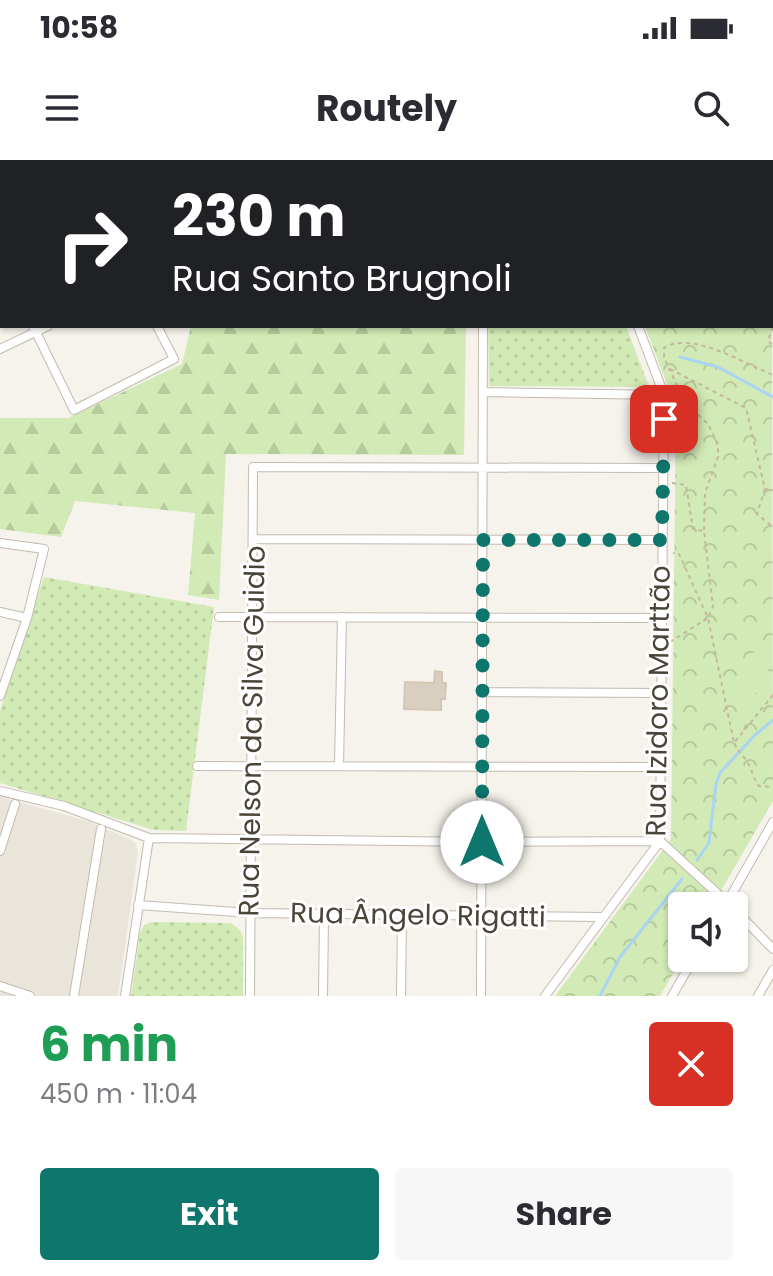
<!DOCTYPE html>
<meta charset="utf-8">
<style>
:root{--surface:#fff;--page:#f7f7f7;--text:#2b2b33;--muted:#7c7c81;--accent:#0f766e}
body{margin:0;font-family:Poppins,sans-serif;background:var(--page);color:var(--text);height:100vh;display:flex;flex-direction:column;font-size:30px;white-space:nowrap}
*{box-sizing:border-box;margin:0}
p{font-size:26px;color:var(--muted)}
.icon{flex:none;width:44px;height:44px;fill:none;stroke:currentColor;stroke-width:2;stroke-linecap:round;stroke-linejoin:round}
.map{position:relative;height:836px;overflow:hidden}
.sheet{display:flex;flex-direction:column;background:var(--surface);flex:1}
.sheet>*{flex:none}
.hud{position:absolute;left:0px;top:0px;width:774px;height:168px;box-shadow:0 2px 6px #0004;background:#202124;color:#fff;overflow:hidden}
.controls{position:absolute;left:668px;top:732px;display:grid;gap:16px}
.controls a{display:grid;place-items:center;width:80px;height:80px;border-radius:8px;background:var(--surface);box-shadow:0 2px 6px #0004;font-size:40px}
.pin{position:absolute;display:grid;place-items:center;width:68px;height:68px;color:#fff;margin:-34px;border-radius:16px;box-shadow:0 4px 12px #0006}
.me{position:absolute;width:88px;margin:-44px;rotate:0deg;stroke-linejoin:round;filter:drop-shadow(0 0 6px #0008)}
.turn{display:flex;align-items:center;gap:28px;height:168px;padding:0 40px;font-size:36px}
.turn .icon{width:104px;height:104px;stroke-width:2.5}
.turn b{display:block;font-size:56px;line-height:68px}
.round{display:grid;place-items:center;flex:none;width:84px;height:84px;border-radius:8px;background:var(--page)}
.summary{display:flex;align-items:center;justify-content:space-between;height:136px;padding:0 40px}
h1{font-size:48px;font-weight:700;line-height:60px;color:#1e9e55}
.button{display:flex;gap:16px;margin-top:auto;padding:16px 40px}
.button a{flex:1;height:92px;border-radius:8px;background:var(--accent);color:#fff;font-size:32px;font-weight:700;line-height:92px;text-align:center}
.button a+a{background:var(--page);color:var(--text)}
.status{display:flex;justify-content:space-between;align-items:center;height:56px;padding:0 40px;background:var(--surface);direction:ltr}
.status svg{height:22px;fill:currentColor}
header{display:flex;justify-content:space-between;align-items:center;height:104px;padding:0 40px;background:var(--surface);font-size:36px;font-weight:700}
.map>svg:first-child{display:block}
.residential{fill:#eae5da}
.grass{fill:url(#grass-dots)}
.forest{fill:url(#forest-firs)}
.park{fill:url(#park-crowns)}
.garden{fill:#d2eab5}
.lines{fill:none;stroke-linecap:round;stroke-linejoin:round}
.stream{stroke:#a9d4f2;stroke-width:3}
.building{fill:#d8cfc1;stroke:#d3c7b4;stroke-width:2}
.service-casing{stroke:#c2bbae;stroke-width:6}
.minor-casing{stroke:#c2bbae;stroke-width:10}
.path{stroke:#c4b79f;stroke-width:2;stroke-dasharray:4 4;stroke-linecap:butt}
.service{stroke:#fff;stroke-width:4}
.minor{stroke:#fff;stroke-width:8}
.route{stroke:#0f766e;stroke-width:14;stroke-dasharray:0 25.2}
.labels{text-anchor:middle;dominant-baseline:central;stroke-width:6;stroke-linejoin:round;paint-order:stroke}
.street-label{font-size:28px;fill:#4b4439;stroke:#fff}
</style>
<div class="status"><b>10:58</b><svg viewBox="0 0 49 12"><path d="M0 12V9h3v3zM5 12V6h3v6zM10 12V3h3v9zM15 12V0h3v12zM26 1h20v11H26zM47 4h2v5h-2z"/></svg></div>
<header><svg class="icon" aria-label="menu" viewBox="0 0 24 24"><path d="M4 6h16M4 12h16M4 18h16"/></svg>Routely<svg class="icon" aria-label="search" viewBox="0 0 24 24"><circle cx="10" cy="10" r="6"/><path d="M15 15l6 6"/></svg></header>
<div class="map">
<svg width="773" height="836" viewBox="0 0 773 836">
<defs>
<pattern id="grass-dots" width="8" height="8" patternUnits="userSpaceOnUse" patternTransform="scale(2)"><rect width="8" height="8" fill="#d2eab5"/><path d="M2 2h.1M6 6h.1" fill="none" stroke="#b6ca9c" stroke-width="1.8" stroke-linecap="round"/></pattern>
<pattern id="forest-firs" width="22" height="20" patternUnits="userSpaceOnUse" patternTransform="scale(2)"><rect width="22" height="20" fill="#d2eab5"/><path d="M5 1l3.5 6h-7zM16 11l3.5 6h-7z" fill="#b6ca9c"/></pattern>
<pattern id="park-crowns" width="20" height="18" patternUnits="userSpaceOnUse" patternTransform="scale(2)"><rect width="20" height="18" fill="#d2eab5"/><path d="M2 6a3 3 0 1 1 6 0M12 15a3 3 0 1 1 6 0" fill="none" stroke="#b6ca9c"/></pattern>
</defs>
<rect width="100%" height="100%" fill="#f6f3ec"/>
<path class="residential" d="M0,637l88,24 47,21 3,10 -20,144h-118z"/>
<path class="grass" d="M488,166h138l22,58 -3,3 -156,-1z
M44,417l170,30 -28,224 -32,-1 -154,-47v-72z
M152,762l79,1 9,7 3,7v59h-112l9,-63 4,-8z"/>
<path class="forest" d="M191,166h275l-2,129 -238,-1 -7,146 -31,-5 7,-82 -120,-12 -14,36 -61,-8v-111h68l114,-54z"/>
<path class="park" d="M772,162l1,479 -61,105h-30v52l-22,38h-105l116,-157 5,-431 -31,-82h127z"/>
<path class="garden" d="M749,493h14l7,12c-4,15 -10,31 -26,34l-7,-6 -1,-13z"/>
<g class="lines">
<path class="stream" d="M680,197l38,10 55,30
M697,700l12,-17 7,-59 4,-11 35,-38 18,-15
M600,836l20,-39 62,-78"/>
</g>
<path class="building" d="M435,511l7,1v11h4l-1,16h-4v11l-37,-1 1,-27 29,1z"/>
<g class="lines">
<defs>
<path id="service" d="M135,0l1,2"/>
<path id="minor" d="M73,0l1,2
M604,0l6,2
M179,2v-2
M185,2v-2
M304,2l12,-2
M507,2l1,-2
M647,2l1,-2
M772,52l1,1
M0,89l2,-1
M0,98l2,4
M772,154l1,1
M33,166l41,84 100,-51 -17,-33
M0,189l48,-23
M484,232l180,3
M254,379l408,1
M0,383l44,6 -17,69 -27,78
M0,452l27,6
M219,457l443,1
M482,532l181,1
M197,606l465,1
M339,606l3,-149
M0,631l64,15 85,32 333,4 178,-1
M660,681l70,64
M0,691l15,-47
M138,745l112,8 353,4
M725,746l48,-84
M734,749l39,40
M0,826l30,10
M74,836l27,-167
M125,836l24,-158
M250,836l3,-529 410,1
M323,836l1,-82
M401,836l1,-80
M481,836l2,-670
M545,836l115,-155 4,-446 -26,-69
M672,836l22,-38
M758,836l15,-26"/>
</defs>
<use href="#service" class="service-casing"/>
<use href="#minor" class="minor-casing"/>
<path class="path" d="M773,167l-5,14 5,4
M670,209l76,39 19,81 8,1
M672,323l14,2 7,44 11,2 9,75 -5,12 26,125 39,-48
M765,329l-8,25 16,13
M704,370l1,-37 13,-36v-12l-10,-21 -23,-22 -21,-44v-10c27,-18 81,16 109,27
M670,482l38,-24 -29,-64 -6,-1
M734,583c4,9 12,15 16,24 3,8 4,12 9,19l14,1"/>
<use href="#service" class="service"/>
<use href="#minor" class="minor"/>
</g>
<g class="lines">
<path class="route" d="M482,682l1,-302h179l2,-121"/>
</g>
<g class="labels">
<g class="street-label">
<text transform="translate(658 541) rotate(-89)">Rua Izidoro Marttão</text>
<text transform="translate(252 571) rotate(-89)">Rua Nelson da Silva Guidio</text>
<text transform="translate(418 755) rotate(1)">Rua Ângelo Rigatti</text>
</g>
</g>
</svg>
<div class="controls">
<a><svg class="icon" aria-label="sound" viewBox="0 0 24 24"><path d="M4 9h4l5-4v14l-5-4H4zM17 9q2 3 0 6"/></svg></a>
</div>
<div class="pin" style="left:664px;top:259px;background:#d93025"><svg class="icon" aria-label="arrive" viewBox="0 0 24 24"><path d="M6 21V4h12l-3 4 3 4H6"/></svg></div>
<svg class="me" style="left:482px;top:682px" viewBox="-20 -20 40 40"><circle r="19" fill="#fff"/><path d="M0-13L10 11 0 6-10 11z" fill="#0f766e"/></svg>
<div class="hud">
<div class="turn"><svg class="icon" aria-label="right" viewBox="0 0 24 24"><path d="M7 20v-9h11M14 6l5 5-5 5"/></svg><div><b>230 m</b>Rua Santo Brugnoli</div></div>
</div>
</div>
<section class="sheet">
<div class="summary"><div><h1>6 min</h1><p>450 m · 11:04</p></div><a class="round" style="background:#d93025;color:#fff"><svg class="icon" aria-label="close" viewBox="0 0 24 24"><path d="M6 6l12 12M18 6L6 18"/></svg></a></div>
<div class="button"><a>Exit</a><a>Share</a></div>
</section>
